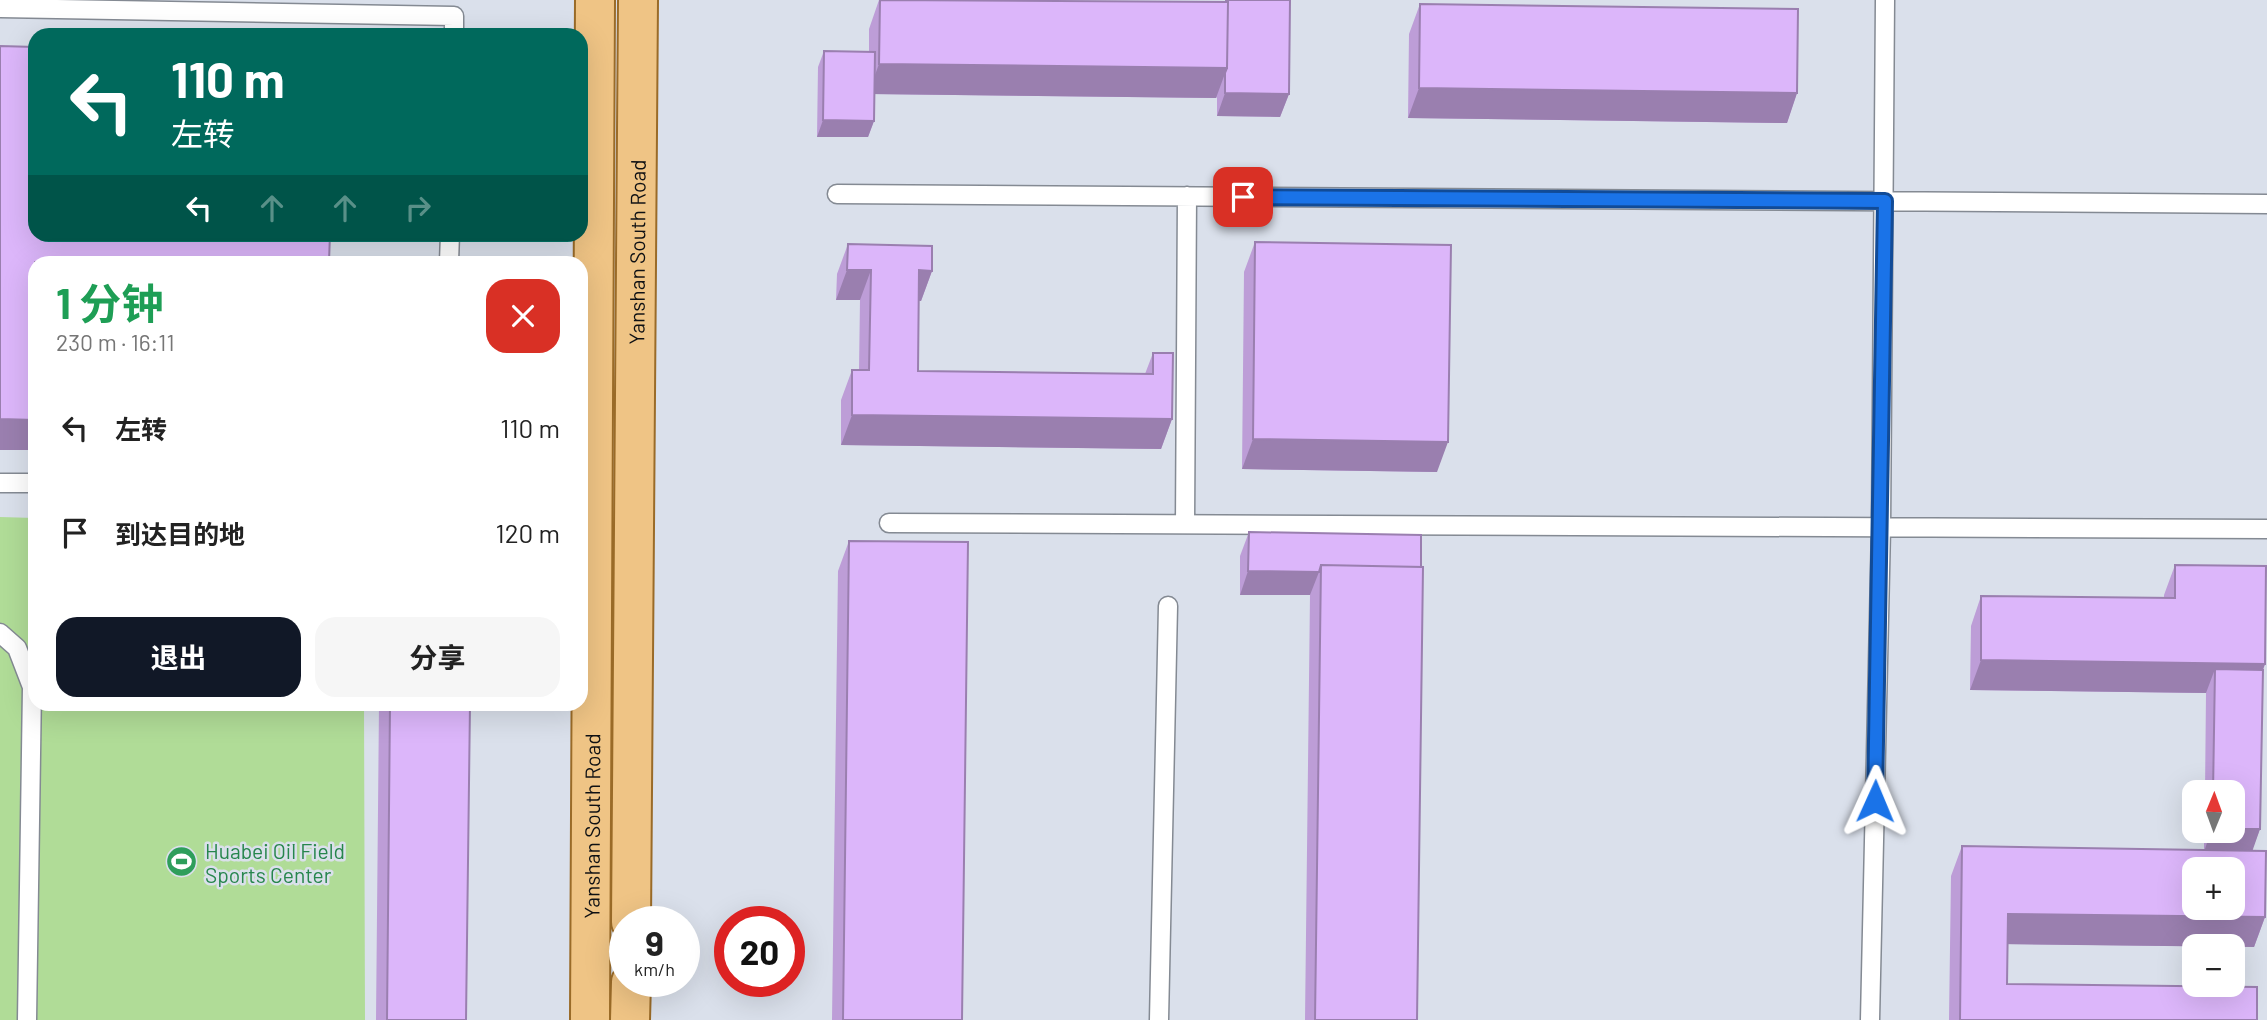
<!DOCTYPE html>
<html lang="zh">
<meta charset="utf-8">
<style>
:root{--surface:#fff;--page:#f6f6f6;--text:#222;--muted:#767676;--accent:#111827}
body{margin:0;font-family:Barlow,"Noto Sans SC",sans-serif;background:var(--page);color:var(--text);height:100vh;display:flex;flex-direction:column;font-size:26px;white-space:nowrap}
*{box-sizing:border-box;margin:0}
p{font-size:23px;color:var(--muted)}
.icon{flex:none;width:38px;height:38px;fill:none;stroke:currentColor;stroke-width:2;stroke-linecap:round;stroke-linejoin:round}
.map{position:relative;flex:1;overflow:hidden}
.sheet{position:absolute;left:28px;top:256px;width:560px;height:455px;display:flex;flex-direction:column;background:var(--surface);border-radius:21px;box-shadow:0 7px 28px #0002}
.sheet>*{flex:none}
.banner{position:absolute;left:28px;top:28px;width:560px;height:214px;border-radius:21px;box-shadow:0 7px 28px #0002;background:#00695c;color:#fff;overflow:hidden}
.needle{width:46px;rotate:1deg}
.fabs{position:absolute;left:2182px;top:780px;display:grid;gap:14px}
.fabs a{display:grid;place-items:center;width:63px;height:63px;border-radius:14px;background:var(--surface);box-shadow:0 7px 28px #0002;font-size:35px}
.speed{position:absolute;left:609px;top:906px;display:flex;gap:14px;font-size:35px;font-weight:700;text-align:center}
.speed>*{display:grid;place-content:center;width:91px;height:91px;border-radius:50%;background:var(--surface);box-shadow:0 7px 28px #0002;line-height:1}
.speed small{font-size:18px;font-weight:400}
.speed .limit{border:10px solid #d22;background:#fff;color:#111}
.pin{position:absolute;display:grid;place-items:center;width:60px;height:60px;color:#fff;margin:-30px;border-radius:14px;box-shadow:0 4px 10px #0006}
.me{position:absolute;width:77px;margin:-38px;rotate:1deg;stroke-linejoin:round;filter:drop-shadow(0 0 5px #0008)}
.turn{display:flex;align-items:center;gap:24px;height:147px;padding:0 28px;font-size:32px}
.turn .icon{width:91px;height:91px;stroke-width:2.5}
.turn b{display:block;font-size:49px;line-height:60px}
.lanes{display:flex;align-items:center;height:66px;padding:0 28px;background:#0003;justify-content:center;gap:35px;direction:ltr}
.lanes .off{opacity:.35}
.round{display:grid;place-items:center;flex:none;width:74px;height:74px;border-radius:21px;background:var(--page)}
.head{display:flex;align-items:center;justify-content:space-between;height:119px;padding:0 28px}
h1{font-size:42px;font-weight:700;line-height:52px;color:#1e9e55}
.action{display:flex;gap:14px;margin-top:auto;padding:14px 28px}
.action a{flex:1;height:80px;border-radius:21px;background:var(--accent);color:#fff;font-size:28px;font-weight:700;line-height:80px;text-align:center}
.action a+a{background:var(--page);color:var(--text)}
ul{padding:0;list-style:none}
li{display:flex;align-items:center;gap:21px;height:105px;padding:0 28px}
li div{flex:1}
li b{display:block;font-size:26px}
li em{font-style:normal}
.map>svg:first-child{display:block}
.green{fill:#b0dc97}
.lines{fill:none;stroke-linecap:round;stroke-linejoin:round}
.lane-casing{stroke:#848a93;stroke-width:21}
.primary-casing{stroke:#9a6b28;stroke-width:42}
.lane{stroke:#fff;stroke-width:18}
.primary{stroke:#efc485;stroke-width:38}
.wall{fill:#bd9dd7}
.shaded-wall{fill:#9a7faf}
.building{fill:#dcb6fa;stroke:#9a7faf;stroke-width:2;fill-rule:evenodd}
.route-casing{stroke:#114b97;stroke-width:18}
.route{stroke:#1a73e8;stroke-width:12}
.labels{text-anchor:middle;dominant-baseline:central;stroke-width:5;stroke-linejoin:round;paint-order:stroke}
.street-label{font-size:21px;fill:#0e1013;stroke:#dae0eb}
.leisure-label{font-size:21px;fill:#27864d;stroke:#dae0eb;text-anchor:start}
</style>
<div class="map">
<svg width="2267" height="1020" viewBox="0 0 2267 1020">
<rect width="100%" height="100%" fill="#dae0eb"/>
<path class="green" d="M0,517l35,1v186h329l1,316h-365z"/>
<g class="lines">
<defs>
<path id="lane" d="M0,8l454,8v19
M837,194l1430,10
M449,262l1,-28
M0,483h35
M889,523l1378,6
M1185,524l2,-328
M0,633l17,15 15,39 -5,333
M1159,1020l9,-414
M1870,1020l11,-492 4,-528"/>
<g id="primary">
<path id="s1" d="M631,922l7,-922"/>
<path id="s2" d="M590,1020l5,-1020"/>
<path d="M630,1020l1,-38"/>
</g>
</defs>
<use href="#lane" class="lane-casing"/>
<use href="#primary" class="primary-casing"/>
<use href="#lane" class="lane"/>
<use href="#primary" class="primary"/>
</g>
<path class="wall" d="M879,0l346,2v-2h65l-1,94 -9,23 -63,-1v-19l-1,1 -342,-4v27l-6,16h-51l1,-70 6,-16 45,1v-23z
M1420,4l377,89 -10,30 -379,-5 1,-84z
M1255,242l182,230 -195,-3 2,-197z
M848,244l84,27 -11,30h-3v70l227,3 8,-21 19,66 -11,30 -320,-4v-45l11,-30h7l1,-70h-24l1,-26z
M1249,532l172,3 -4,485h-112l5,-425h-70v-39z
M849,541l113,479h-130l6,-449z
M2175,565l90,99 -2,6 -3,159 -8,21 13,67 -11,30 -246,-3 -1,40 250,36h-308l2,-144 11,-30 242,4v-19h29v-38h-28l1,-100 -236,-3 1,-64 10,-30 183,2v-3z
M379,704h91l-4,316h-90z"/>
<path class="shaded-wall" d="M879,64l348,4 -11,30 -348,-4z
M1419,88l378,5 -10,30 -379,-5z
M1225,93l64,1 -9,23 -63,-1z
M823,120l51,1 -6,16h-51z
M847,270h24l-11,30h-24z
M919,270l13,1 -11,30 -13,-1z
M852,415l320,4 -11,30 -320,-4z
M0,419l35,1v30h-35z
M1253,439l195,3 -11,30 -195,-3z
M1248,571l71,1 -9,23h-70z
M1981,660l284,4 -11,30 -39,-25 -9,24 -236,-3z
M2233,829h27l-8,23h-48l7,-21h22z
M2008,914l257,3 -11,30 -257,-3z"/>
<path class="building" d="M880,0l348,2 -1,66 -348,-4z
M1226,0h64l-1,94 -64,-1v-20l2,-5 1,-66h-2z
M1420,4l378,5 -1,84 -378,-5z
M0,46l35,1v187h295l-1,28h-294v158l-35,-1z
M824,51l51,1 -1,69 -51,-1z
M1255,242l196,3 -3,197 -195,-3z
M848,244l84,2v25l-13,-1 -1,101 235,3v-21h20l-1,66 -320,-4v-45h17l2,-100h-24z
M1249,532l172,3v32l-100,-2 -2,7 -71,-1z
M849,541l119,1 -6,478h-119z
M1321,565l102,2 -6,453h-102z
M2175,565l91,1 -1,98 -284,-4v-64l194,2z
M2215,669l48,1 -3,159h-27v-36h-20z
M390,704h80l-4,316h-79z
M1962,846l304,5 -1,66 -257,-3 -1,70 250,3v33h-297zM2194,870h39v38h-39z"/>
<g class="lines">
<defs>
<path id="route" d="M1243,197l642,4 -10,600"/>
</defs>
<use href="#route" class="route-casing"/>
<use href="#route" class="route"/>
</g>
<defs>
<symbol id="stadium-disc" viewBox="-11 -11 22 22"><circle r="9.5" fill="#2e9e5b" stroke="#dae0eb"/><path d="M0-5a6.5 5 0 1 0 0 10a6.5 5 0 1 0 0-10ZM-3.5-1.8h7v3.6h-7Z" fill="#fff"/></symbol>
</defs>
<g fill-rule="evenodd">
<use href="#stadium-disc" x="164" y="844" width="35" height="35"/>
</g>
<g class="labels">
<g class="street-label">
<text stroke="none"><textPath href="#s1" startOffset="670">Yanshan South Road</textPath></text>
<text stroke="none"><textPath href="#s2" startOffset="194">Yanshan South Road</textPath></text>
</g>
<g class="leisure-label">
<text x="205" y="850">Huabei Oil Field<tspan x="205" dy="24">Sports Center</tspan></text>
</g>
</g>
</svg>
<div class="fabs">
<a><svg class="needle" viewBox="-14 -14 28 28"><path d="M0-13l5 13h-10z" fill="#e53935"/><path d="M0 13l5-13h-10z" fill="#767676"/></svg></a>
<a>+</a>
<a>−</a>
</div>
<div class="speed"><div>9<small>km/h</small></div><div class="limit">20</div></div>
<div class="pin" style="left:1243px;top:197px;background:#d93025"><svg class="icon" aria-label="arrive" viewBox="0 0 24 24"><path d="M6 21V4h12l-3 4 3 4H6"/></svg></div>
<svg class="me" style="left:1875px;top:801px" viewBox="-20 -20 40 40"><path d="M0-17L14 15 0 8-14 15z" fill="#1a73e8" stroke="#fff" stroke-width="4"/></svg>
<div class="banner">
<div class="turn"><svg class="icon" aria-label="left" viewBox="0 0 24 24"><path d="M17 20v-9H6M10 6l-5 5 5 5"/></svg><div><b>110 m</b>左转</div></div>
<div class="lanes"><svg class="icon" aria-label="left" viewBox="0 0 24 24"><path d="M17 20v-9H6M10 6l-5 5 5 5"/></svg><svg class="icon off" aria-label="ahead" viewBox="0 0 24 24"><path d="M12 20V5M6 11l6-6 6 6"/></svg><svg class="icon off" aria-label="ahead" viewBox="0 0 24 24"><path d="M12 20V5M6 11l6-6 6 6"/></svg><svg class="icon off" aria-label="right" viewBox="0 0 24 24"><path d="M7 20v-9h11M14 6l5 5-5 5"/></svg></div>
</div>
<section class="sheet">
<div class="head"><div><h1>1 分钟</h1><p>230 m · 16:11</p></div><a class="round" style="background:#d93025;color:#fff"><svg class="icon" aria-label="close" viewBox="0 0 24 24"><path d="M6 6l12 12M18 6L6 18"/></svg></a></div>
<ul>
<li><svg class="icon" aria-label="left" viewBox="0 0 24 24"><path d="M17 20v-9H6M10 6l-5 5 5 5"/></svg><div><b>左转</b></div><em>110 m</em></li>
<li><svg class="icon" aria-label="arrive" viewBox="0 0 24 24"><path d="M6 21V4h12l-3 4 3 4H6"/></svg><div><b>到达目的地</b></div><em>120 m</em></li>
</ul>
<div class="action"><a>退出</a><a>分享</a></div>
</section>
</div>
